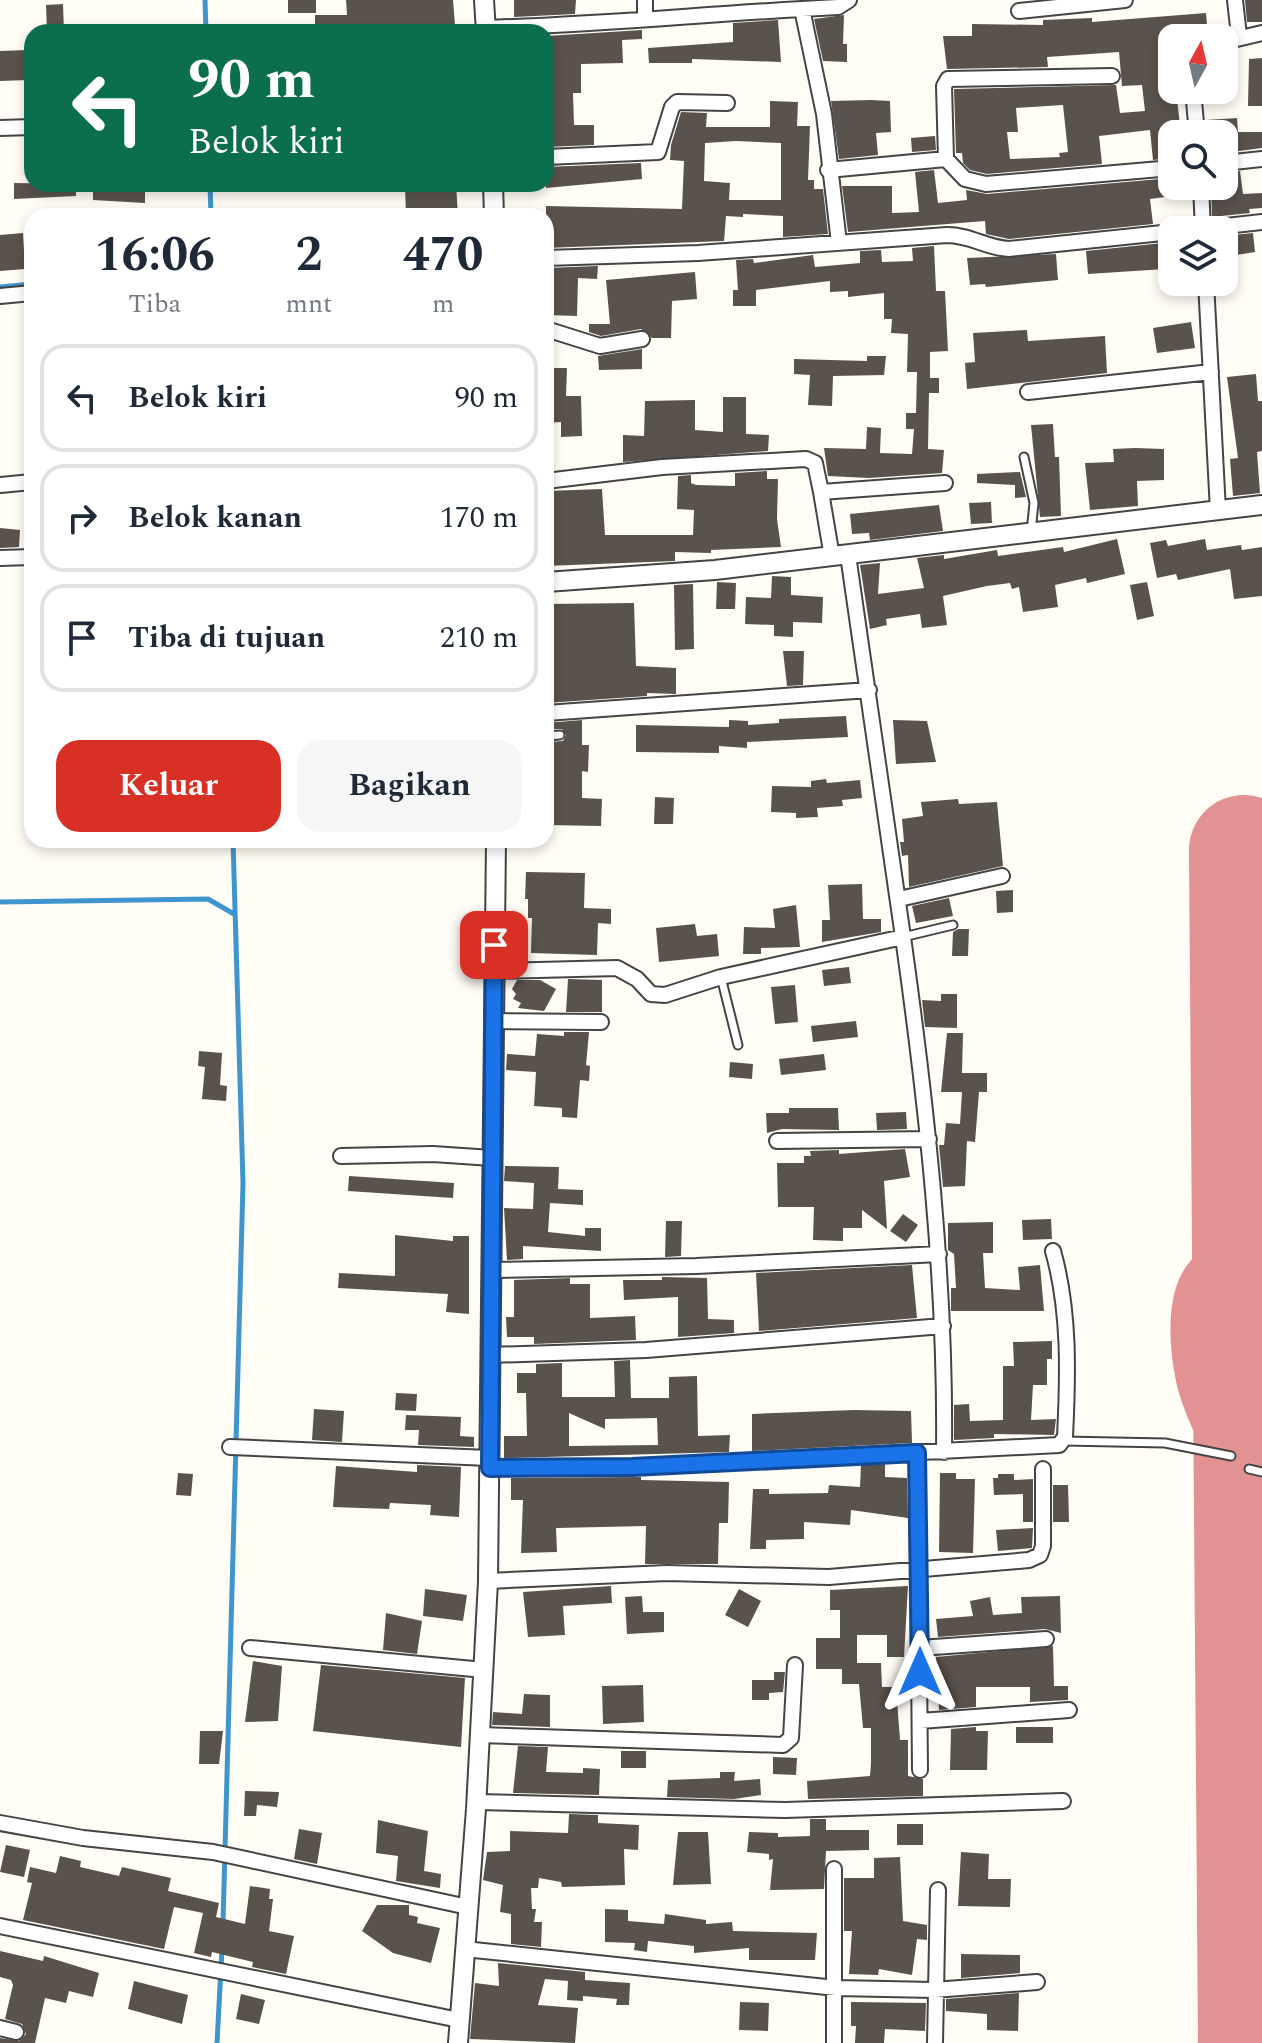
<!DOCTYPE html>
<html lang="id">
<style>
:root{--surface:#fff;--page:#f6f6f7;--text:#1f2937;--muted:#747a83;--line:#e0e1e3;--accent:#d93025}
body{margin:0;font-family:Spectral,serif;background:var(--page);color:var(--text);height:100vh;display:flex;flex-direction:column;font-size:30px;white-space:nowrap}
*{box-sizing:border-box;margin:0}
p{font-size:26px;color:var(--muted)}
.icon{flex:none;width:44px;height:44px;fill:none;stroke:currentColor;stroke-width:2;stroke-linecap:round;stroke-linejoin:round}
.map{position:relative;flex:1;overflow:hidden}
.drawer{position:absolute;left:24px;top:208px;width:530px;height:640px;display:flex;flex-direction:column;background:var(--surface);border-radius:24px;box-shadow:0 4px 12px #0003}
.drawer>*{flex:none}
.hud{position:absolute;left:24px;top:24px;width:530px;height:168px;border-radius:24px;box-shadow:0 4px 12px #0003;background:#0b6e4f;color:#fff;overflow:hidden}
.needle{width:52px;rotate:8deg}
.buttons{position:absolute;left:1158px;top:24px;display:grid;gap:16px}
.buttons a{display:grid;place-items:center;width:80px;height:80px;border-radius:16px;background:var(--surface);box-shadow:0 4px 12px #0003;font-size:40px}
.pin{position:absolute;display:grid;place-items:center;width:68px;height:68px;color:#fff;margin:-34px;border-radius:16px;box-shadow:0 4px 12px #0006}
.me{position:absolute;width:88px;margin:-44px;rotate:0deg;stroke-linejoin:round;filter:drop-shadow(0 0 6px #0008)}
.turn{display:flex;align-items:center;gap:28px;height:168px;padding:0 32px;font-size:36px}
.turn .icon{width:104px;height:104px;stroke-width:2.5}
.turn b{display:block;font-size:56px;line-height:68px}
.eta{display:flex;justify-content:space-evenly;align-items:center;height:136px;text-align:center}
.eta b{font-size:48px;font-weight:700;line-height:56px}
.primary-button{display:flex;gap:16px;margin-top:auto;padding:16px 32px}
.primary-button a{flex:1;height:92px;border-radius:24px;background:var(--accent);color:#fff;font-size:32px;font-weight:700;line-height:92px;text-align:center}
.primary-button a+a{background:var(--page);color:var(--text)}
ul{padding:0;list-style:none}
li{display:flex;align-items:center;gap:24px;height:108px;margin:0 16px 12px;padding:0 16px;border:4px solid var(--line);border-radius:24px}
li div{flex:1}
li b{display:block;font-size:30px}
li em{font-style:normal}
.map>svg:first-child{display:block}
.lines{fill:none;stroke-linecap:round;stroke-linejoin:round}
.stream{stroke:#3f96cf;stroke-width:5}
.taxiway{stroke:#e29292;stroke-width:44}
.runway{stroke:#e29292;stroke-width:110}
.building{fill:#5a524d;fill-rule:evenodd}
.service-casing{stroke:#444;stroke-width:11}
.minor-casing{stroke:#444;stroke-width:18}
.tertiary-casing{stroke:#444;stroke-width:22}
.service{stroke:#fff;stroke-width:7}
.minor{stroke:#fff;stroke-width:14}
.tertiary{stroke:#fff;stroke-width:18}
.route-casing{stroke:#114b97;stroke-width:20}
.route{stroke:#1a73e8;stroke-width:14}
</style>
<div class="map">
<svg width="1262" height="2043" viewBox="0 0 1262 2043">
<rect width="100%" height="100%" fill="#fffdf5"/>
<g class="lines">
<path class="stream" d="M205,0l1,32
M210,184l1,32
M0,287l32,-3
M0,902l208,-3 26,15
M223,1923l20,-740 -10,-343
M217,2043l5,-94"/>
<path class="taxiway" d="M1247,1276l-7,-9c-61,-12 -50,87 -39,123 12,37 33,73 48,108"/>
<path class="runway" d="M1244,850l9,1193"/>
</g>
<path class="building" d="M288,0h28v13h-28z
M346,0h107l2,25 -140,7v-17h32z
M514,0h62l-1,14 -61,3z
M1245,0h17v22h-15z
M63,4l1,28h-17l-1,-27z
M1206,13l2,23 -36,2v16h-8l3,46 10,-1 4,35h-9v24l-19,2 -3,-30 -51,6 3,28 -115,10 -17,-4 -7,-7 -1,-10h-6l-2,-64 162,-4 4,28 25,-2 -3,-26 -20,1 -3,-34 -72,5 1,10 -101,2 -4,-33h29v-12l71,1v-5l49,-2v4zM1063,105l5,47 -9,1 1,4 -50,2 -3,-27h11l-2,-24z
M844,15l-1,29h4v18l-24,-1 -9,-42z
M778,20l3,42 -89,-3v4h-43l-1,-15 85,-6v-19z
M642,30v9l-20,1 1,23 -42,1v29h-8l1,32h20v20l-48,2v-111z
M27,50l2,30 -29,1v-30z
M1262,58v48h-14l1,-47z
M871,100l19,1 1,31 -15,1 2,22 -39,4 -8,-58z
M770,101l28,1 -1,24h13l-2,54h6v9h9l5,45 -45,3v-21l-40,-2v3l-17,-1 -2,25 -178,7v-42l136,3 2,-48 -14,-1 1,-15 10,-33 26,1 -1,14h64zM736,141l45,2v57h-52l1,-17 -26,-2 1,-38z
M1237,118l1,14h24v16l-38,5v-19h-17l-1,-14z
M935,136l1,14 -24,2 -1,-14z
M641,163l1,16 -96,9v-21z
M934,170l4,33 29,-3 -1,-10 21,4 185,-16v18l-22,3 3,25 -144,15 -23,-5 -1,-13 -137,11 -6,-46h50v27l27,-1 -4,-40z
M1240,171l3,23 19,-1v15l-13,1 1,4 -38,4 -1,-31h13v-13z
M14,183l62,1v12l-62,3z
M93,184l52,3v16l-52,-3z
M456,184l2,32h-52l-1,-31z
M23,233l2,36 -25,2v-36z
M1253,233l2,19 -31,5v-21z
M1163,243l2,26 -77,5 -2,-23z
M934,246l2,45h9l3,60 -18,1v26h9v15h-10l-1,56 16,1 -2,23 -73,5 -41,-2 -4,-28 42,1 1,-22 14,1 -1,25 32,1 2,-25h-8v-16h10l1,-41h-10l1,-38 -17,-1 1,-14h-8v-26l-36,4v-6l-18,1v-11l-74,9v16h-23v-16h5l-2,-30 17,-1 1,4 59,-8 2,12 45,-4v-12l21,-1 1,12 31,-1 -1,-13z
M1056,254l2,26 -72,7 -1,-3 -15,1 -3,-27z
M598,266l-1,13 -19,-1 -1,38 -31,-1v-47z
M695,272l2,27 -25,2 -1,37h-19l-11,-9 -40,7 -12,-4v-8h21l-4,-44z
M1191,322l4,26 -38,5 -4,-25z
M1027,330l1,11 77,-5 2,37 -140,16 -2,-26 10,-1 -2,-29z
M642,349v20l-43,1 -1,-14z
M867,356h19l-2,19 -51,1 -1,30 -24,-1 2,-30 -16,-1v-15l73,2z
M546,368h21l-1,28h15l1,40 -21,1v-15l-15,1z
M1256,374l2,27h4v50l-5,1 3,41 -27,3 -3,-37 8,-1 -11,-81z
M723,397h23v37l23,1 -1,16 -145,11v-27l21,1 1,-35 50,-1v30l28,2z
M1053,424l2,33h4l2,59 -21,1 -9,-92z
M1135,448l29,1v31l-27,1 1,25 -48,4 -5,-47 29,-1 -1,-13z
M767,471v8h11l-1,40 4,28 -70,3v3l-36,-1v9l-129,5v-75l56,-2 3,46h88l1,-25 -17,-1 1,-33 13,-1v8l5,2 39,1v-13z
M1020,472l6,25 -11,1v-13l-38,-2v-9z
M991,502l1,21 -21,1 -2,-21z
M939,505l4,26 -73,9 -1,-7 -17,1 -2,-20z
M0,528l20,2 -1,17 -19,1z
M1117,539l8,35 -38,9 -1,-5 -31,7 3,22 -35,5 -4,-25 -7,2 -2,-6 -23,3 -44,10 4,29 -25,3 -2,-14 -34,5 1,6 -17,4 -10,-64 20,-2 -2,31 46,-6 -7,-30 27,-3v4l53,-9 1,6 65,-9 1,5z
M1205,539l2,11 34,-5 1,5 20,-3v49l-28,3 -4,-30 -52,11 -2,-6 -19,4 -7,-35 16,-3 2,6z
M772,576l19,1v18l32,2 -1,26 -29,-1v15l-19,-1v-11l-29,-1 1,-27 25,1z
M717,582l19,1 -1,26h-19z
M1147,582l7,34 -17,4 -7,-35z
M693,584l1,65 -19,1 -1,-65z
M634,603l2,63 40,2v26l-29,-1v3l-101,7v-99z
M783,651h21l-1,34 -16,1z
M846,716l2,21 -101,5v6l-28,-2v7l-83,-1v-27l93,2v-7l19,1v4l31,-2v-4z
M582,720v25h7l-1,27 -6,-1v27l20,1 -1,27 -55,-1v-83l17,-1 3,-6 -4,-6h-16v-6z
M893,720l34,1 9,41 -40,2z
M826,779l1,4 33,-3 2,18 -20,2 1,6 -26,2 1,9 -22,1v-5l-25,-1 1,-26 39,1v-6z
M655,797l19,1 -1,26h-19z
M958,799l1,5 38,-2 6,64 -94,21 -1,-32 -6,1 -2,-14h4l-2,-23 21,-3 -2,-14z
M526,872l59,1 -1,35 27,1v15l-13,-1 -1,32 -66,-2 1,-35h-4v-19h-3z
M862,884l1,35h18v13l-59,10v-22h8l-2,-35z
M1013,890v22l-16,1 -1,-22z
M949,898l4,18 -37,7 -4,-17z
M796,905l4,42 -39,1v6h-18l1,-27 31,1 -2,-19z
M695,924l2,12 20,-2 2,22 -60,6 -3,-34z
M958,929h11l-1,27h-16l1,-24z
M849,967l2,16 -27,3 -2,-16z
M568,979l34,1v32h-36z
M517,980h23l16,9 -12,22 -26,-3 3,-5 -8,-4 3,-5 -4,-5z
M795,985l3,37 -23,2 -4,-37z
M941,994h16v34l-32,-1 -3,-27 19,1z
M856,1021l2,16 -45,5 -2,-16z
M564,1032h25l-3,33 4,1 -1,15 -9,-1 -3,38 -15,-1v-9l-28,-2 2,-34 -30,-2 1,-16 28,2 2,-22 27,2z
M947,1033h16l-1,40h25v19h-8l-4,50 -8,-1 -2,45 -22,1 -4,-42h5l2,-22 14,1 2,-32h-21z
M199,1051l23,2 -2,32 7,1 -1,15 -24,-2 3,-32 -7,-1z
M824,1054l2,16 -45,5 -2,-16z
M730,1062l23,2 -1,15 -23,-2z
M789,1108h49l1,22 -57,-1 -15,4 -1,-20h23z
M906,1112l1,17 -30,1 -1,-17z
M905,1149l5,28 -26,4 3,48 -25,-19v18h-19v13l-30,-1 1,-33h-36l-1,-44h27v-7h7l-1,-5 29,-1v4z
M505,1166l54,1 -1,22 25,1v15l-33,-2 -2,29 37,4v-8h16v23l-78,-5v13l-16,1 -3,-52 29,1 1,-26 -30,-2z
M349,1176l105,7 -1,15 -105,-7z
M903,1214l15,11 -12,17 -16,-11z
M1051,1219l1,20 -29,1 -1,-20z
M666,1221h16l-1,35 -16,1z
M993,1222v31h-10l2,35 35,2 -2,-23 22,-2 4,46h-93v-23h5l-2,-34 -6,-4v-27z
M395,1235l58,6v-5h16v78l-23,-2 2,-18 -110,-6 1,-15 56,3z
M912,1265l5,53 -158,13 -3,-58z
M662,1277l45,1 1,41 26,1v13l-56,4v-40l-54,3 -1,-20h39z
M570,1278v6h20v34l45,-2 1,24 -102,4v-7h-27l-1,-20h8v-37z
M1052,1341v18h-5v26h-14l-2,35 25,-1 -2,16 -60,-1v4l-40,2v-35l15,-1 1,17 33,-1v-54h11l-1,-24z
M630,1360l1,38h38v-21l28,-1 1,60 32,-1 -1,17 -225,6v-22h23l-1,-43h-9v-20h19v-9l26,-1v34h53l-1,-36zM569,1413l36,16v-10l52,-1 1,27 -89,1z
M396,1393l21,1 -1,17 -21,-1z
M314,1409l30,2 -2,31 -30,-2z
M854,1410l57,1 1,32 -160,8v-37z
M406,1415l55,2 -1,19 14,1v10l-56,-2 1,-15h-14z
M885,1464v13l22,1 1,40 -57,-8 -1,15 -46,-3v17l-38,1v9h-16l3,-60h16v5l59,-1 1,-8 31,2 1,-22z
M417,1465l44,2 -2,50 -29,-2 1,-10 -41,-2 -1,6 -56,-2 3,-41 81,6z
M178,1473l15,1 -2,22 -15,-1z
M940,1473h16v6h19l-2,74 -34,-1z
M998,1474h16v6l19,-1v43h-10v-28l-29,1 -1,-17h5z
M641,1477v3l88,2 -1,41h-9l-1,41h-73l1,-38 -90,2 1,24 -36,1 2,-53h-12v-22z
M1053,1485h15l1,37h-16z
M1033,1528l-1,20 -34,3 -2,-21z
M611,1586l1,17 -49,3 2,29 -37,2 -5,-45z
M908,1586l-4,71h-17v-22h-30v28h24l1,24h14l4,53h8v36l15,3v17l-115,3 -1,-18 63,-5 1,-13v-35h-8l-4,-44h-17v-15h-26v-31h24v-28h-10v-20z
M425,1589l42,6 -4,26 -40,-5z
M739,1589l22,12 -13,26 -23,-12z
M642,1596l1,16h21v20l-37,2 -2,-37z
M1060,1596l1,37 -16,-4 -107,8 -2,-18 37,-3 -3,-15 20,-4 3,18 29,-2 -1,-16z
M386,1613l36,8 -5,33 -34,-4z
M1053,1646l1,40h14v14l-38,2v-15h-54v20l-37,3 -3,-53z
M253,1661l29,5 -4,55 -33,1z
M321,1665l144,13 -4,69 -148,-16z
M774,1672h11l-2,20 -14,1v7h-17v-20h22z
M643,1685l1,37 -41,2 -1,-38z
M524,1694l26,1v32l-58,-2 1,-13 29,2z
M976,1727v4h12l-1,39h-37l1,-41z
M1016,1727h37v16h-37z
M200,1731h23l-4,33h-20z
M518,1746l30,1 -2,25 37,1v-5l17,1 -1,26 -86,-2z
M621,1751h25v17h-25z
M773,1757l24,1 -1,17 -23,-1z
M720,1772h15l-1,9 26,-2 1,16 -27,4 -67,-2 1,-17 52,-2z
M245,1791l34,1 -2,15 -20,-2 -1,11h-12z
M569,1814l29,1v8l41,2 -1,25 -14,-1 1,36 -63,2 -1,-5 -22,-4 -1,10h-7l1,21h4l-2,13h8l-1,25 -30,-3v-30l-11,-2 3,-27 -20,-5 4,-28 23,-1v-20l58,2z
M810,1819h16v11h43v20l-43,1 -2,38 -54,1 3,-31 -4,1v-6l-22,-2 2,-20 29,1v4l32,-1z
M378,1820l50,11 -4,40 17,3 -1,14 -44,-7 2,-25 -22,-3z
M897,1824h26v21h-26z
M299,1829l23,4 -5,31 -23,-5z
M678,1832h30l3,52 -38,1z
M6,1845l24,5 -6,27 -24,-5z
M961,1852l28,2 -1,25h23l-1,28 -52,-1z
M60,1856l21,5 -1,6 39,9 3,-9 49,11 -3,13 51,12 -3,14 29,7 5,-38 20,3 -1,10h4l-4,32 25,5 -8,38 -34,-7 1,-5 -41,-10 -1,5 -17,-4 9,-40 -29,-6 -10,42 -141,-29 9,-37 -5,-1 3,-15 26,6z
M900,1857l3,64 24,4v15l-10,-1 -5,36 -33,-6 -1,6 -29,-1 3,-43h-8v-53h30v-20z
M377,1905h32v10l9,2 -1,6 23,5 -9,35 -38,-10 -31,-22z
M605,1909l23,1v11l36,3 1,-10 41,6v4l26,-2 1,9 84,2 -2,27h-66v-12l-55,5v-7l-46,-5 -1,11 -13,-2 1,-7 -30,-1z
M0,1951l43,10 1,-5 55,17 -6,24 -24,-6 -3,12 -21,-5 -10,45h-35v-5l19,3 7,-7 -4,-10 -17,-5 8,-34 -2,-5 -11,-3z
M961,1954l59,1v18l-59,5z
M498,1963l87,9v8l45,3 -1,22h-13l1,-6 -34,-3v5l-16,-1 1,-19 -23,-2 -7,26 40,3 -3,35 -105,-4 5,-56 24,3z
M134,1981l54,14 -6,29 -54,-15z
M1019,1993l-1,38 -31,-1v-16l-41,-3v-12z
M241,1994l24,6 -6,24 -23,-5z
M740,2002l29,1 -1,28 -29,-1z
M851,2002l75,1 -1,28 -40,-2 -1,14h-29l1,-17h-5z"/>
<g class="lines">
<defs>
<path id="service" d="M1024,457l10,46 -3,29
M546,736l14,-1
M903,937l50,-12
M721,977l17,68
M1064,1441l101,2 66,13
M1249,1469l13,3"/>
<path id="minor" d="M645,0v18
M1235,0l4,36
M802,9l36,-2 11,-7
M1019,11l106,-11
M485,28c106,-3 211,-13 317,-19l22,105 15,129
M1224,42l38,-9
M1193,90l4,44
M0,128l32,-1
M546,157l112,-5 14,-45 5,-5 50,1
M946,159l-2,-73 4,-7 164,-3
M1224,163l38,-4
M828,170l118,-11 19,20 21,5 186,-16
M1201,186l2,44
M1190,230l72,-8
M546,258l152,-5 249,-18c24,0 39,13 62,14l163,-17
M1206,282l12,229
M0,296l32,-3
M546,329l54,17 42,-7
M1028,392l183,-20
M546,481l116,-14 144,-8 9,4 6,29 124,-9
M0,485l32,-3
M821,492l11,65
M0,558l32,-1
M546,713l323,-23
M899,899l103,-23
M903,937c24,171 43,343 41,515
M494,971l123,-3 20,11 14,15 14,1 56,-18 182,-40 -55,-382
M494,1021l107,1
M777,1141l152,-2
M341,1156l92,-2 59,4
M491,1270l205,-4 243,-12
M490,1355l156,-5 297,-24
M230,1447l259,11
M917,1453l3,317
M490,1468l142,-1 427,-22 6,-8c3,-61 5,-126 -12,-186
M488,1581l179,-8 162,4 200,-17 11,-5 3,-9v-77
M250,1648l234,22
M920,1648l126,-9
M920,1721l149,-11
M480,1735l303,10 8,-7 4,-73
M477,1802l308,8 278,-9
M0,1823l83,15 130,14 255,55
M834,1869v174
M0,1926l459,94
M464,1949l372,39 98,2 103,-8
M0,2028l16,4
M935,2043l3,-153"/>
<path id="tertiary" d="M484,0l2,32
M493,184l1,32
M546,582l169,-12 547,-65
M458,2043l18,-234 12,-228 8,-741"/>
</defs>
<use href="#service" class="service-casing"/>
<use href="#minor" class="minor-casing"/>
<use href="#tertiary" class="tertiary-casing"/>
<use href="#service" class="service"/>
<use href="#minor" class="minor"/>
<use href="#tertiary" class="tertiary"/>
</g>
<g class="lines">
<defs>
<path id="route" d="M494,945l-4,523 142,-1 285,-14 3,219"/>
</defs>
<use href="#route" class="route-casing"/>
<use href="#route" class="route"/>
</g>
</svg>
<div class="buttons">
<a><svg class="needle" viewBox="-14 -14 28 28"><path d="M0-13l5 13h-10z" fill="#e53935"/><path d="M0 13l5-13h-10z" fill="#747a83"/></svg></a>
<a><svg class="icon" aria-label="search" viewBox="0 0 24 24"><circle cx="10" cy="10" r="6"/><path d="M15 15l6 6"/></svg></a>
<a><svg class="icon" aria-label="layers" viewBox="0 0 24 24"><path d="M12 4l9 5-9 5-9-5zM3 14l9 5 9-5"/></svg></a>
</div>
<div class="pin" style="left:494px;top:945px;background:#d93025"><svg class="icon" aria-label="arrive" viewBox="0 0 24 24"><path d="M6 21V4h12l-3 4 3 4H6"/></svg></div>
<svg class="me" style="left:920px;top:1672px" viewBox="-20 -20 40 40"><path d="M0-17L14 15 0 8-14 15z" fill="#1a73e8" stroke="#fff" stroke-width="4"/></svg>
<div class="hud">
<div class="turn"><svg class="icon" aria-label="left" viewBox="0 0 24 24"><path d="M17 20v-9H6M10 6l-5 5 5 5"/></svg><div><b>90 m</b>Belok kiri</div></div>
</div>
<section class="drawer">
<div class="eta">
<div><b>16:06</b><p>Tiba</p></div>
<div><b>2</b><p>mnt</p></div>
<div><b>470</b><p>m</p></div>
</div>
<ul>
<li><svg class="icon" aria-label="left" viewBox="0 0 24 24"><path d="M17 20v-9H6M10 6l-5 5 5 5"/></svg><div><b>Belok kiri</b></div><em>90 m</em></li>
<li><svg class="icon" aria-label="right" viewBox="0 0 24 24"><path d="M7 20v-9h11M14 6l5 5-5 5"/></svg><div><b>Belok kanan</b></div><em>170 m</em></li>
<li><svg class="icon" aria-label="arrive" viewBox="0 0 24 24"><path d="M6 21V4h12l-3 4 3 4H6"/></svg><div><b>Tiba di tujuan</b></div><em>210 m</em></li>
</ul>
<div class="primary-button"><a>Keluar</a><a>Bagikan</a></div>
</section>
</div>
